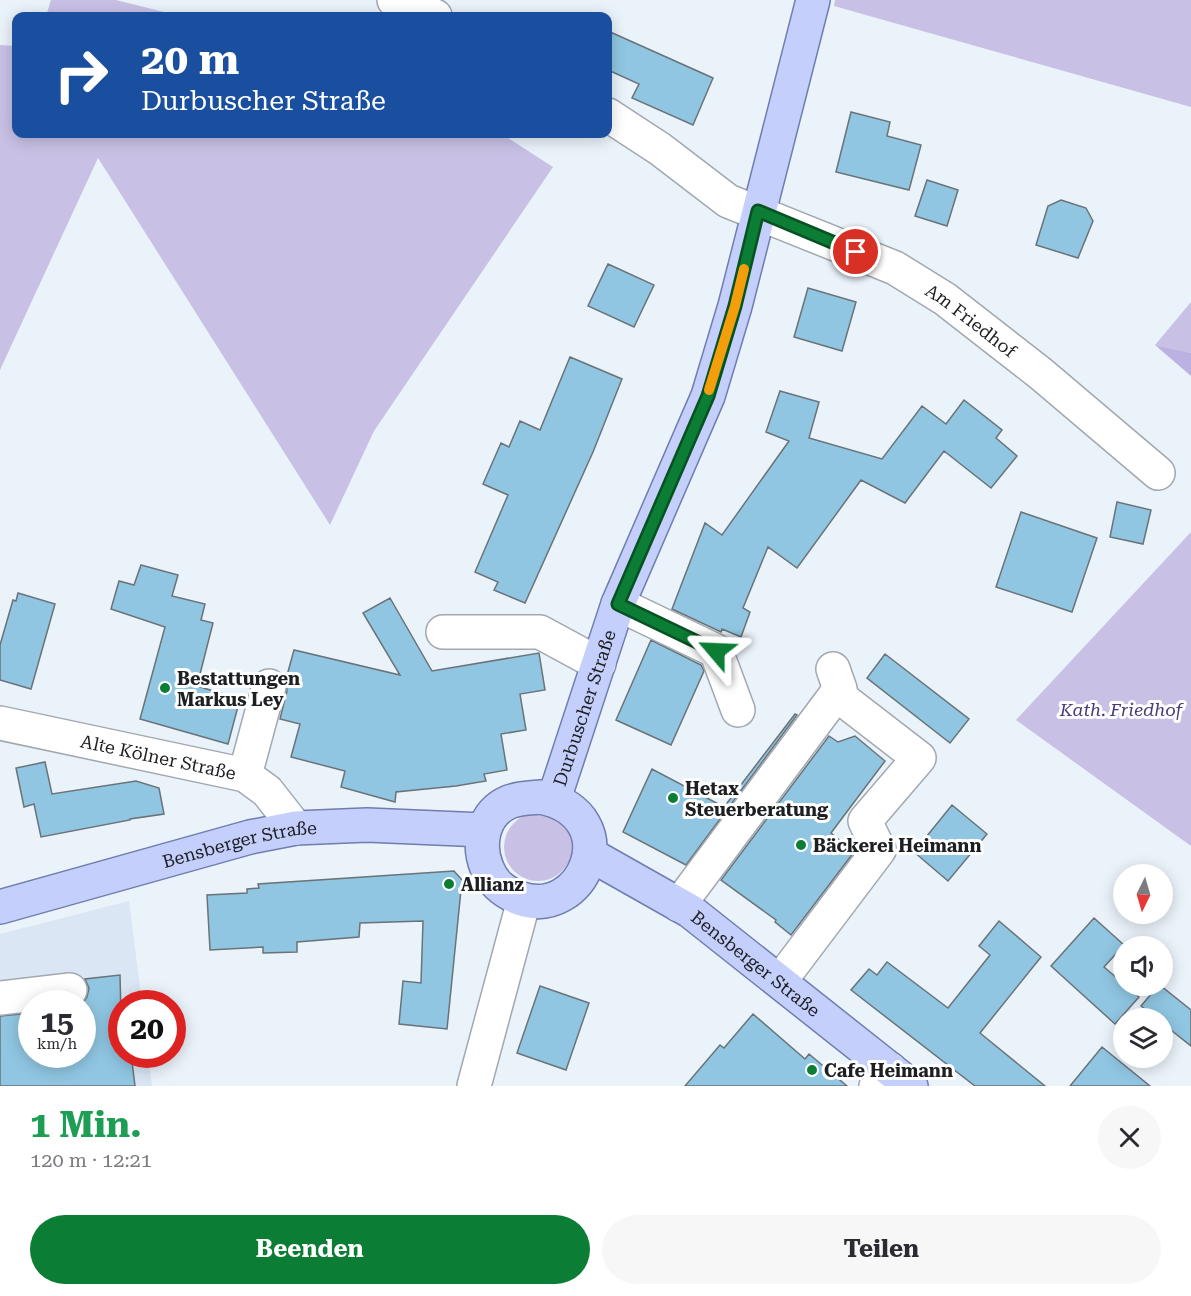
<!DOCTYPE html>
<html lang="de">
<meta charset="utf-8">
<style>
:root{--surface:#fff;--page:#f7f7f7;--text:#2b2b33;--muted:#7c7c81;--accent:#0b7d34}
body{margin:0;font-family:"Roboto Serif",serif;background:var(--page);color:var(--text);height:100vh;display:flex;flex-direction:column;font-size:22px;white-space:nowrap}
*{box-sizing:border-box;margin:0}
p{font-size:20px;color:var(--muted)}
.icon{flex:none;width:33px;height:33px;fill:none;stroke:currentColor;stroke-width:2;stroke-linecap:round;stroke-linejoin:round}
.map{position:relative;height:1086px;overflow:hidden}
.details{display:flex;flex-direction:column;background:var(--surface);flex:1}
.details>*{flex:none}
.guide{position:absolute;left:12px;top:12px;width:600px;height:126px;border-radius:12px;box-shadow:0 3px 15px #0003;background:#1a4fa0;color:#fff;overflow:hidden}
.needle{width:39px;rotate:185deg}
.tools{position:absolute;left:1113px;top:864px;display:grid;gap:12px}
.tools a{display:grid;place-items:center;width:60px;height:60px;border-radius:50%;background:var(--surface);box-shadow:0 3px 15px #0003;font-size:30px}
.speed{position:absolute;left:18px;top:990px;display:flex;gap:12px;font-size:30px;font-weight:700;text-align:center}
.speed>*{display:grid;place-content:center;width:78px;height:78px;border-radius:50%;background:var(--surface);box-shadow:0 3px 15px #0003;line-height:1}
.speed small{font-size:15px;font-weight:400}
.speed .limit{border:9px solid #d22;background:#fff;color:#111}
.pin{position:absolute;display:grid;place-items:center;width:51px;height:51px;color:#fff;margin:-26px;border:3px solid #fff;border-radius:50%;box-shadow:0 2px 6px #0007}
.me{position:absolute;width:66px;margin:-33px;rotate:296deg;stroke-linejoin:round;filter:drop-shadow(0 0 4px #0008)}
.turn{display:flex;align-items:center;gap:21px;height:126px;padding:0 30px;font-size:27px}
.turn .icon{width:78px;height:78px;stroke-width:2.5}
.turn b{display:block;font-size:42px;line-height:51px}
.round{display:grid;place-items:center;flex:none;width:63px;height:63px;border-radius:32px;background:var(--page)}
.head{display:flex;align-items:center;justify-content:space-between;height:102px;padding:0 30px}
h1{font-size:36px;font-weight:700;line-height:45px;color:#1e9e55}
.primary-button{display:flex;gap:12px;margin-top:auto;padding:12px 30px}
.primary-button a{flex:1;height:69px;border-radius:36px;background:var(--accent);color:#fff;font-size:24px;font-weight:700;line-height:69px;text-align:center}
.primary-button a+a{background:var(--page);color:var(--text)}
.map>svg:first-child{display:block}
.built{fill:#dae6f4;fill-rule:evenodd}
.green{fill:#c8c1e5}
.forest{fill:#bbb2e2}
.building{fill:#90c6e2;stroke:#6a7378;stroke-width:1.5}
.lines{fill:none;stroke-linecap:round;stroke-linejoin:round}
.minor-casing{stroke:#a2a8b0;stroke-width:36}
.major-casing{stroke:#707dae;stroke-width:36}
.minor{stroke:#fff;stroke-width:33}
.major{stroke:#c4cffc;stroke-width:33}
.route-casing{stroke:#075122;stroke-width:15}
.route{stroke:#0b7d34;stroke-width:10}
.slow{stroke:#f59e0b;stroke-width:10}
.poi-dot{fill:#0b7d34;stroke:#fff;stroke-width:2}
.labels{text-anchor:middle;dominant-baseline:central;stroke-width:6;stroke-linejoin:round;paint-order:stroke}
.street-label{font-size:18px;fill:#1d1f22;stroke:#fff}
.poi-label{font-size:18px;font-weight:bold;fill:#1d1f22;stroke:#fff;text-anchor:start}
.park-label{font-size:18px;font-style:italic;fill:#4b3b77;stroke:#fff}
</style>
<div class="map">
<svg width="1191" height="1086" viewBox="0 0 1191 1086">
<rect width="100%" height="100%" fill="#eaf2fa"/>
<path class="built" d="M129,901l13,102 -20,1v50l26,1 4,31h-152v-152zM32,1004h50v50h-50z"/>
<path class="green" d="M51,0h65l64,16h-134z
M835,0h356v107l-357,-101z
M0,45l16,1v88h486l51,33 -179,264 -44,94 -232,-367 -98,212z
M1191,302v51l-36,-8z
M1191,532v314l-175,-126z
M504 847a34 34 0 1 1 68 0a34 34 0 1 1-68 0Z"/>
<path class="forest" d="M1155,345l36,8v23z"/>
<path class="building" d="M608,31l105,47 -20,47 -61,-27 7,-14 -31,-14z
M851,112l39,10 -3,14 34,9 -12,45 -73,-18z
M927,180l31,10 -11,36 -32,-10z
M1061,200l25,8 7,13 -15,37 -42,-13 12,-39z
M608,264l46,21 -20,42 -46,-21z
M808,288l48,14 -14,49 -48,-14z
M570,357l52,22 -29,73 -68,151 -31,-13 4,-8 -23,-10 33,-77 -25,-11 18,-41 8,4 11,-26 20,9z
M780,391l39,11 -10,36 73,21 40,-53 24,18 18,-24 38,30 -6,8 21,18 -26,32 -47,-37 -39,52 -44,-23 -64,88 -29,-21 -25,61 7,4 -9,25 -19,-8 -1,3 -49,-23 33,-86 17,12 67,-94 -23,-9z
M1117,502l34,8 -8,34 -33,-7z
M1021,512l76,26 -25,74 -76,-25z
M141,565l37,10 -6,21 33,8 -4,16 12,3 -16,63 43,13 -12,45 -88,-25 25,-92 -54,-18 8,-28 15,4z
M18,593l37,11 -24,85 -31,-9v-35l13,-45 3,1z
M390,598l42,73 107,-18 6,37 -25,4 6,36 -25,4 6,36 -23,4 2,7 -30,5 -60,6 -1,10 -54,-15 4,-16 -54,-14 9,-33 -20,-5 7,-28 -1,-12 8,-29 106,25 -37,-62z
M651,640l50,25 3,6 -33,74 -55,-25z
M885,654l84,65 -19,24 -83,-65z
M795,714l2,1 -111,150 -63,-33 29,-63 72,38z
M829,736l9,6 17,-6 30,25 -54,72 23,19 -63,83 -16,-13 1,-2 -55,-40z
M45,762l7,32 84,-13 23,7 5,26 -34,5v1l-89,17 -7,-33 -10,3 -8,-39z
M952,805l35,29 -39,47 -34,-29z
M454,871l8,9 -15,149 -48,-5 4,-43 18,2 2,-62 -63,2 -1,14 -62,5v10l-34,1v-6l-53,3 -3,-55 40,-2v-4l12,-1 -1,-4z
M1094,918l30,27 -20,22 35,30 -24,27 -64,-58z
M999,921l42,36 -61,76 65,53h-70l-124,-96 18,-21 8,6 10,-13 61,46 42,-53 -11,-9z
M120,975l2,79h9l4,32h-135v-70l32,-3v41h50v-50l5,-7 2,-9 -4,-9z
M540,986l49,17 -23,67 -49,-17z
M1158,986h3l30,24v36l-29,-23v-5h-5l-16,-12z
M753,1014l52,45 4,-5 38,32h-162l35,-41 4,3z
M1102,1047l48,39h-80z"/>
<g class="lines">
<defs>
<g id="minor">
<path d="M394,0l41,16"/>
<path id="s1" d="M608,115l52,34 68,52 167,67 50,31 95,74 118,100"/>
<path d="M618,604l98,47 22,59"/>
<path d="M443,632h97l59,32"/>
<path id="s2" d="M0,723l245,52 22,16 29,37"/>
<path d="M245,775l24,-89"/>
<path d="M679,905l161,-216 -7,-20"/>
<path d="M780,981l99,-131 -14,-29 54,-63 -83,-64"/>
<path d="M0,998l70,-8"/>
<path d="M474,1086l50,-186"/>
<path d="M876,1086l14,-17"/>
</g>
<g id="major">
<path d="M541,797c88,19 42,125 -22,101 -15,-6 -26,-14 -32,-30 -10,-24 -4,-55 22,-66 10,-4 21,-4 32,-5z"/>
<path id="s3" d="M554,799l64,-195 90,-208 27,-90 78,-306"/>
<path id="s4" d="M591,855l99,56 221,175"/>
<path id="s5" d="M0,907l250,-70 46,-9 71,-3 117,5"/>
</g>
</defs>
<use href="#minor" class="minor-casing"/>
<use href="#major" class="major-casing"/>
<use href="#minor" class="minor"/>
<use href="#major" class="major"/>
</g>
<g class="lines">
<defs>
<path id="route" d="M716,651l-98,-47 90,-208 27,-90 23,-95 98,41"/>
</defs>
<use href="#route" class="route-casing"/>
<use href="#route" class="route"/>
<path class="slow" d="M709,390l26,-84 9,-37"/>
</g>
<g class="poi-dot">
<circle cx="165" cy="688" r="6"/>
<circle cx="673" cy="798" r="6"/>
<circle cx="801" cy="845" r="6"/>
<circle cx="449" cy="884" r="6"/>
<circle cx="812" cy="1070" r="6"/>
</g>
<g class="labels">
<g class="street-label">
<text stroke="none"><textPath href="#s1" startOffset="420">Am Friedhof</textPath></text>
<text stroke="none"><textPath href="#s3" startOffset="96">Durbuscher Straße</textPath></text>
<text stroke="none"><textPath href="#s2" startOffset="162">Alte Kölner Straße</textPath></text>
<text stroke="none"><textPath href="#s5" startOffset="248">Bensberger Straße</textPath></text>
<text stroke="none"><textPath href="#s4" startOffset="198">Bensberger Straße</textPath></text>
</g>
<g class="poi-label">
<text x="177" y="678">Bestattungen<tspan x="177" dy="21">Markus Ley</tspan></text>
<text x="685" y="788">Hetax<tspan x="685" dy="21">Steuerberatung</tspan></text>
<text x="813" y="845">Bäckerei Heimann</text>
<text x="461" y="884">Allianz</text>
<text x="824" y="1070">Cafe Heimann</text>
</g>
<g class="park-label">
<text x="1121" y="709">Kath. Friedhof</text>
</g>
</g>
</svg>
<div class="tools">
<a><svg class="needle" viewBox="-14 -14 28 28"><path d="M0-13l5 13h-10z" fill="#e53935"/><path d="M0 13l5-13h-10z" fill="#7c7c81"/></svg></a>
<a><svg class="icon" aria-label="sound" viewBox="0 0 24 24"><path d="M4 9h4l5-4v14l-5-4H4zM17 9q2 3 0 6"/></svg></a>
<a><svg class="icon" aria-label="layers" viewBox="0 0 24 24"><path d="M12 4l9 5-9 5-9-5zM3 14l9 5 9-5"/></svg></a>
</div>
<div class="speed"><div>15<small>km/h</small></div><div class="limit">20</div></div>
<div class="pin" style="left:856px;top:252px;background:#d93025"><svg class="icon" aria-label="arrive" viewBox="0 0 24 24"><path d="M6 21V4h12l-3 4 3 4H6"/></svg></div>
<svg class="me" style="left:716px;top:651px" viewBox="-20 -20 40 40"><path d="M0-17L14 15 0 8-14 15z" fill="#0b7d34" stroke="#fff" stroke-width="4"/></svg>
<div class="guide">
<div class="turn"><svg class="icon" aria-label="right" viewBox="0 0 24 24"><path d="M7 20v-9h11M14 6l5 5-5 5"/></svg><div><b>20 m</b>Durbuscher Straße</div></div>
</div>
</div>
<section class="details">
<div class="head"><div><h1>1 Min.</h1><p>120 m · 12:21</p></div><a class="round"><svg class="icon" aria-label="close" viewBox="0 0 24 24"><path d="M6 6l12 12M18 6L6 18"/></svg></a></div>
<div class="primary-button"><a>Beenden</a><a>Teilen</a></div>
</section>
